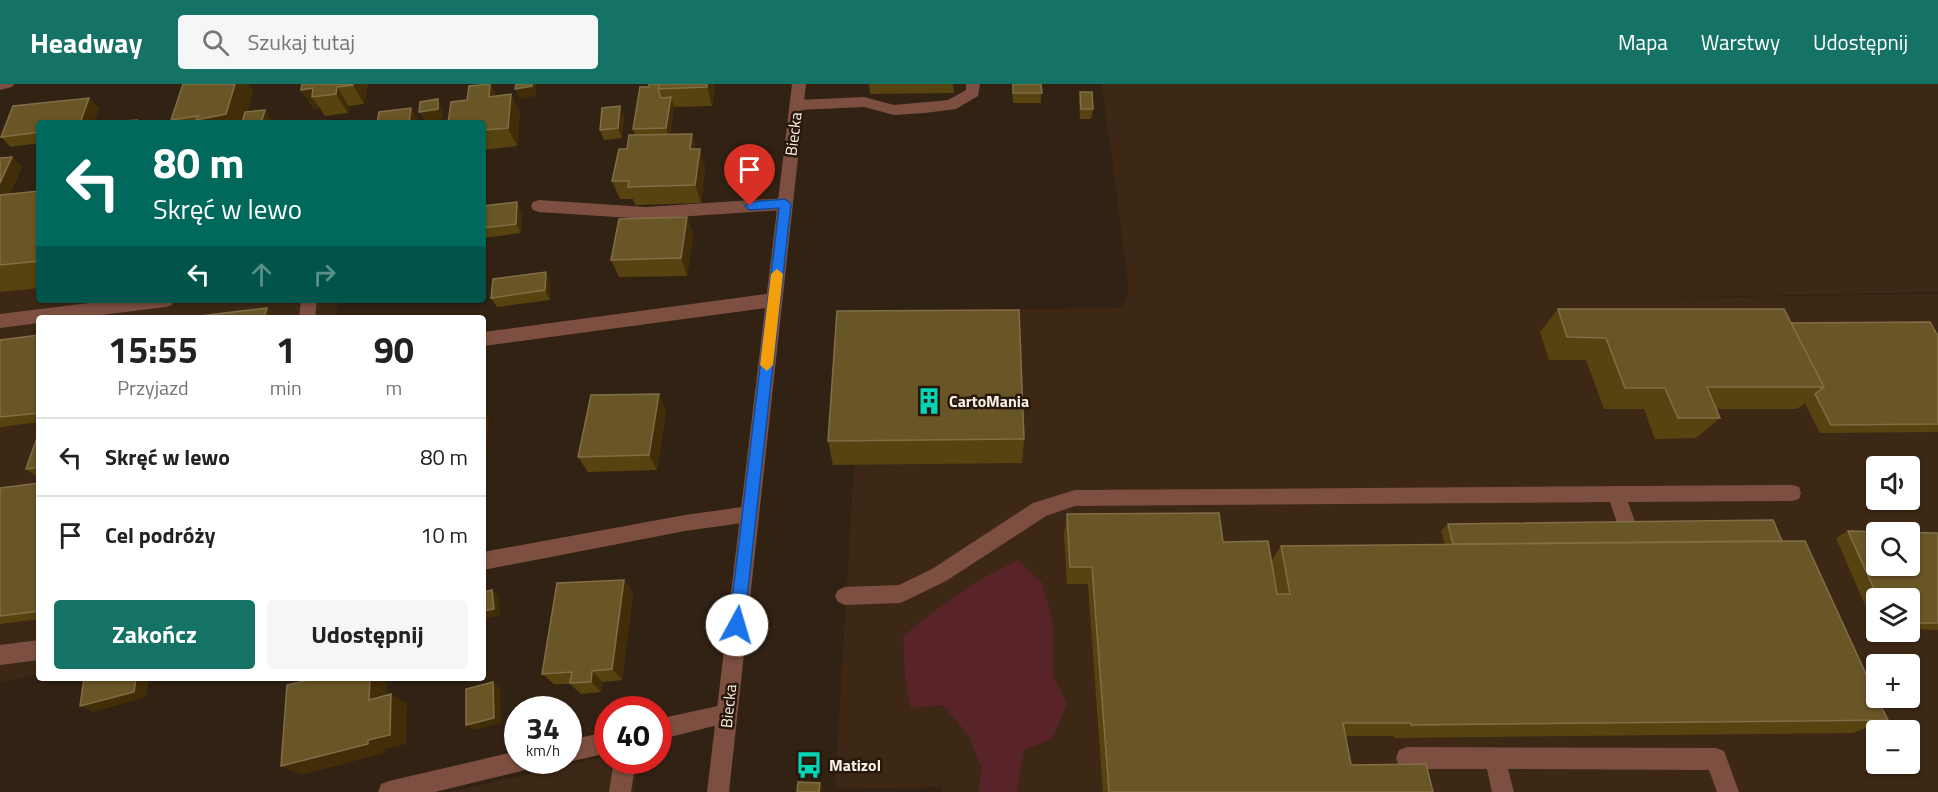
<!DOCTYPE html>
<html lang="pl">
<meta charset="utf-8">
<style>
:root{--surface:#fff;--page:#f6f6f6;--text:#222;--muted:#767676;--line:#e0e0e0;--accent:#147365}
body{margin:0;font-family:"Titillium Web",sans-serif;background:var(--page);color:var(--text);height:100vh;display:flex;flex-direction:column;font-size:22px;white-space:nowrap}
*{box-sizing:border-box;margin:0}
p{font-size:20px;color:var(--muted)}
.icon{flex:none;width:33px;height:33px;fill:none;stroke:currentColor;stroke-width:2;stroke-linecap:round;stroke-linejoin:round}
.map{position:relative;flex:1;overflow:hidden}
.drawer{position:absolute;left:36px;top:231px;width:450px;height:366px;display:flex;flex-direction:column;background:var(--surface);border-radius:6px;box-shadow:0 2px 4px #0004}
.drawer>*{flex:none}
.top-card{position:absolute;left:36px;top:36px;width:450px;height:183px;border-radius:6px;box-shadow:0 2px 4px #0004;background:#00695c;color:#fff;overflow:hidden}
.controls{position:absolute;left:1866px;top:372px;display:grid;gap:12px}
.controls a{display:grid;place-items:center;width:54px;height:54px;border-radius:6px;background:var(--surface);box-shadow:0 2px 4px #0004;font-size:30px}
.speed{position:absolute;left:504px;top:612px;display:flex;gap:12px;font-size:30px;font-weight:700;text-align:center}
.speed>*{display:grid;place-content:center;width:78px;height:78px;border-radius:50%;background:var(--surface);box-shadow:0 2px 4px #0004;line-height:1}
.speed small{font-size:15px;font-weight:400}
.speed .limit{border:9px solid #d22;background:#fff;color:#111}
.pin{position:absolute;display:grid;place-items:center;width:51px;height:51px;color:#fff;margin:-62px -26px;border-radius:50% 50% 50% 0;rotate:-45deg;box-shadow:0 0 6px #0007}
.pin .icon{rotate:45deg}
.me{position:absolute;width:66px;margin:-33px;rotate:6deg;stroke-linejoin:round;filter:drop-shadow(0 0 4px #0008)}
.turn{display:flex;align-items:center;gap:21px;height:126px;padding:0 18px;font-size:27px}
.turn .icon{width:78px;height:78px;stroke-width:2.5}
.turn b{display:block;font-size:42px;line-height:51px}
.lanes{display:flex;align-items:center;height:57px;padding:0 18px;background:#0003;justify-content:center;gap:30px;direction:ltr}
.lanes .off{opacity:.35}
.eta{display:flex;justify-content:space-evenly;align-items:center;height:102px;text-align:center}
.eta b{font-size:36px;font-weight:700;line-height:42px}
.cta{display:flex;gap:12px;margin-top:auto;padding:12px 18px}
.cta a{flex:1;height:69px;border-radius:6px;background:var(--accent);color:#fff;font-size:24px;font-weight:700;line-height:69px;text-align:center}
.cta a+a{background:var(--page);color:var(--text)}
ul{padding:0;list-style:none}
li{display:flex;align-items:center;gap:18px;height:78px;padding:0 18px;border-top:2px solid var(--line)}
li div{flex:1}
li b{display:block;font-size:22px}
li em{font-style:normal}
header{display:flex;align-items:center;gap:36px;box-sizing:border-box;height:84px;padding:0 30px;background:var(--accent);color:#fff}
header strong{font-size:28px}
nav{display:flex;gap:33px;margin-inline-start:auto;font-size:21px}
.search{width:420px;height:54px;background:var(--page);display:flex;align-items:center;gap:15px;box-sizing:border-box;padding:0 21px;border-radius:6px;color:var(--muted);font-size:22px}
.map>svg:first-child{display:block}
.built{fill:#3d2815;fill-rule:evenodd}
.green{fill:#582329}
.lines{fill:none;stroke-linecap:round;stroke-linejoin:round}
.service{fill:#7d4f40;fill-rule:evenodd}
.minor{fill:#7d4f40;fill-rule:evenodd}
.tertiary{fill:#7d4f40;fill-rule:evenodd}
.wall{fill:#574310}
.shaded-wall{fill:#412e08}
.building{fill:#695627;stroke:#806e46;stroke-width:1.5;fill-rule:evenodd}
.route{fill:#1a73e8;stroke:#114b97;stroke-width:1.5}
.slow{fill:#f59e0b}
.labels{text-anchor:middle;dominant-baseline:central;stroke-width:5;stroke-linejoin:round;paint-order:stroke}
.street-label{font-size:16px;fill:#fcf1e8;stroke:#27180b}
.poi-label{font-size:16px;font-weight:bold;fill:#fcf1e8;stroke:#27180b;text-anchor:start}
</style>
<header>
<strong>Headway</strong>
<div class="search"><svg class="icon" aria-label="search" viewBox="0 0 24 24"><circle cx="10" cy="10" r="6"/><path d="M15 15l6 6"/></svg>Szukaj tutaj</div>
<nav><a>Mapa</a><a>Warstwy</a><a>Udostępnij</a></nav>
</header>
<div class="map">
<svg width="1938" height="708" viewBox="0 0 1938 708">
<rect width="100%" height="100%" fill="#312214"/>
<path class="built" d="M1102,0h836v208l-343,7 343,-5v498h-996v-5l-107,2 19,-325h-19l12,-153 280,-3 -5,-1 7,-18zM1876,382h34v34h-34zM1876,448h34v34h-34zM1876,514h34v34h-34zM1876,580h34v34h-34zM1876,646h34v34h-34z
M39,123v93h300l-5,18h-295v356l-39,9v-472z
M607,672l1,4 31,1 -5,31h-184z"/>
<path class="green" d="M1018,476l24,23 11,39v53l14,29 -15,35 -28,11 -7,42h-38l2,-25 -12,-31 -26,-31 -32,3 -5,-19 -3,-52c35,-31 73,-57 115,-77z"/>
<g class="lines">
<path class="service" d="M966,0h14l-2,12 -22,13 -31,4 -31,2 -30,-8 -67,3 -7,-5 7,-5 67,-3 30,8 54,-5 18,-10z
M785,114l6,2 2,4 -2,4 -6,2 -139,9 -107,-7 -6,-2 -2,-4 2,-4 6,-2 107,7z
M774,209l6,2 2,5 -2,5 -6,2 -291,39v-14z
M114,216h60l-2,5 -6,2 -90,11h-37v5l-39,5v-14z
M301,216h16l-2,18h-16z
M1792,401l7,2 2,6 -2,6 -7,2 -164,1 15,42 -3,6 -7,3 -7,-3 -16,-48 -535,4 -29,10 -100,65 -39,19 -7,3 -55,2 -7,-3 -3,-6 3,-6 7,-3 54,-2 33,-16 101,-66 42,-13z
M749,422l7,2 2,6 -2,6 -7,2 -64,9 -202,39v-18l202,-37z
M39,556v20l-39,5v-20z
M727,620l7,3 3,7 -3,7 -76,19v-21z
M608,648v21l-40,9 -3,-2h3v-20z
M1407,663l309,1 8,3 15,41h-22l-8,-22 -201,-1 6,23h-22l-5,-23h-80l-8,-3 -3,-8 3,-8z
M518,667v9h18l-2,8 -99,24h-57l3,-8 8,-3z
M614,676h22l-5,32h-22z"/>
<path class="minor" d="M0,0h14l-2,3 -12,3z"/>
<path class="tertiary" d="M792,0h14l-77,708h-22z"/>
</g>
<path class="wall" d="M302,0h66l-4,20 -15,2 -1,7 -23,3 -5,-8 -6,1 -13,-19z
M490,0l6,12 15,-2 9,19 -3,33 -34,4v-27l-16,-23z
M649,0h66l-3,22 -38,1 -4,27 26,15 9,18 -4,36 -66,2 -2,-6h-13l-8,-18 15,-32 8,-14 -2,-6z
M869,0h84l1,9 -84,1z
M1012,0h29v19h-28z
M253,6l-6,22 25,8 -1,3h-97l-3,-3z
M1080,8l13,17 -2,10h-11l-1,-17z
M89,14l10,10 -6,15h-54v20l-28,4 -10,-10z
M624,32l-2,22 -18,2 -4,-10z
M0,74l22,8 -12,28 29,-3v97l-39,4z
M483,122l39,6 -1,21 -38,5z
M687,133l6,18 -6,41 -68,1 -8,-17z
M550,197v19l-53,7 -6,-9z
M1558,225l233,14 147,13v96l-118,1 -15,-30 -8,6h-81l4,9 -24,20 -41,1 -11,-30h-40l-18,-49h-37l-9,-28z
M39,251v87l-39,5v-87z
M659,310l7,16 -9,60 -69,2 -10,-15z
M39,348v45h-1l-12,-8z
M1024,355l-2,24 -189,2 -5,-24z
M39,399v136l-39,5v-136z
M1067,430l156,28 48,20 10,-16 164,-2 -4,-13 7,-7 334,17 106,179 -35,13 -459,5v-2h-48l5,29 82,27h-330l-15,-208h-21l-3,-51z
M1848,447l90,2v97l-28,-1v-31h-34v30h-1l-39,-90z
M624,496l9,13 -11,87 -19,2 -2,10 -20,2 -11,-10h-16l-12,-10z"/>
<path class="shaded-wall" d="M235,0h14l4,6 -9,33h-45l-3,-3z
M353,0h15l-4,20 -11,-19z
M490,0l10,19 -11,-6z
M532,0h4v12l-16,3 -5,-10z
M707,0h8l-3,22 -5,-19z
M337,3l12,19 -1,7 -12,-19z
M313,4l-1,9 8,11 -6,1 -13,-19z
M511,10l9,19 -3,33 -9,-18z
M671,13l3,10 -5,31 -3,-10z
M89,14l10,10 -6,15h-13z
M438,15l5,10v10l-18,3 -6,-10z
M620,22l4,10 -2,22 -4,-10z
M411,24l9,15h-11z
M265,26l7,10 -1,3h-10z
M692,50l5,18 -7,-3z
M700,65l5,18 -4,36 -6,-18z
M12,73l10,9 -18,41 -4,-4v-20z
M517,118l5,10 -1,21 -5,-9z
M687,133l6,18 -6,41 -6,-18z
M546,188l4,9v19l-5,-10z
M267,224l8,9v1h-11z
M659,310l7,16 -9,60 -8,-15z
M483,326l6,8 -3,36 -3,-3z
M624,496l9,13 -11,87 -10,-11z
M492,506l7,6 1,19 -17,5v-9z
M592,587l11,11 -2,10 -10,-10z
M136,594h13l-3,19 -53,15 -13,-6z
M370,594h17l-1,32 -17,-10z
M493,598l7,6 1,35 -27,7 -8,-5z
M391,610l16,10 -1,40 -21,5v4l-84,22 -20,-9z
M820,699l2,4v5h-3z"/>
<path class="building" d="M183,0h52l-9,30 -30,6 2,-4 -27,4z
M302,0h51v1l-16,2 -1,7 -24,3 1,-9 -12,2z
M490,0l-1,13 22,-3 -3,34 -25,2v-7h-35l3,-21 16,-2 2,-14z
M516,0h16v2l-17,3z
M649,0h10l-1,5 3,9 10,-1 -5,31 -33,1 7,-42h9z
M659,0h48v3l-49,2z
M1013,0h28l1,9h-29z
M1080,8h12l1,17h-12z
M89,14l-9,25h-41v9l-38,5 12,-31z
M438,15v10l-19,3 1,-10z
M620,22l-2,22 -18,2 2,-22z
M411,24l-2,15h-32l2,-11z
M265,26l-4,13h-19l3,-11z
M137,36l-2,3h-12l1,-2z
M692,50l-2,15h10l-5,36 -67,2 1,-6h-17l7,-32h8l2,-14z
M12,73l-12,26v-25z
M39,107v70l-39,4v-70z
M517,118l-1,22 -33,4v-22z
M687,133l-6,41 -70,2 8,-41z
M546,188l-1,18 -54,8 2,-19z
M267,224l-3,10h-81z
M1558,225h226l40,78h-117l13,31h-42l-13,-30h-40l-19,-50 -39,-1z
M1019,226l5,129 -196,2 9,-130z
M1930,238l8,14v88l-107,1 -16,-31 9,-7 -33,-64z
M39,251v78l-39,4v-77z
M659,310l-10,61 -71,2 13,-62z
M39,348v35l-13,2z
M39,399v128l-39,5v-128z
M1219,429l4,29 45,-1 9,53h13l-9,-48 524,-5 71,155v2h1l11,22 -477,5v-2h-68l8,42 75,-1 7,28h-324l-17,-225h-22l-3,-53z
M1773,436l9,21 -329,3 -5,-20z
M1848,447l90,2v90h-28v-25h-32zM1876,448h34v34h-34z
M624,496l-12,89 -20,2 -1,11 -21,1 2,-11 -30,2 15,-91z
M492,506l2,19 -11,2v-19z
M84,594h52l-2,14 -54,14z
M317,594h53l-1,22 22,-6 -1,41 -22,5v4l-87,22 6,-81z
M493,598l1,36 -28,7v-36z
M798,698l22,1 -1,9h-22z"/>
<path class="route" d="M785,115l6,5 -47,421 -2,5 -5,2 -6,-2 -2,-5 50,-417 -29,2 -5,-4 5,-4z"/>
<path class="slow" d="M777,185l6,5 -10,91 -6,6 -7,-6 11,-91z"/>
<defs>
<symbol id="building-bare" viewBox="-9 -9 18 18"><path d="M-4-6H4V6H1V3H-1V6H-4ZM-2.5-4.3h1.7v1.8h-1.7ZM.8-4.3h1.7v1.8H.8ZM-2.5-1h1.7V.8h-1.7ZM.8-1h1.7V.8H.8Z" fill="#03d5b6" stroke="#27180b" stroke-width="2.5" paint-order="stroke"/></symbol>
<symbol id="bus-bare" viewBox="-9 -9 18 18"><path d="M-5-6H5V4H4V6H2V4H-2V6H-4V4H-5ZM-3.5-4V0h7V-4ZM-3.5 1.2v1.5H-2V1.2ZM2 1.2v1.5H3.5V1.2Z" fill="#03d5b6" stroke="#27180b" stroke-width="2.5" paint-order="stroke"/></symbol>
</defs>
<g fill-rule="evenodd">
<use href="#building-bare" x="910" y="298" width="38" height="38"/>
<use href="#bus-bare" x="790" y="662" width="38" height="38"/>
</g>
<g class="labels">
<g class="street-label">
<text transform="translate(793 50) rotate(-83)">Biecka</text>
<text transform="translate(728 622) rotate(-84)">Biecka</text>
</g>
<g class="poi-label">
<text x="949" y="317">CartoMania</text>
<text x="829" y="681">Matizol</text>
</g>
</g>
</svg>
<div class="controls">
<a><svg class="icon" aria-label="sound" viewBox="0 0 24 24"><path d="M4 9h4l5-4v14l-5-4H4zM17 9q2 3 0 6"/></svg></a>
<a><svg class="icon" aria-label="search" viewBox="0 0 24 24"><circle cx="10" cy="10" r="6"/><path d="M15 15l6 6"/></svg></a>
<a><svg class="icon" aria-label="layers" viewBox="0 0 24 24"><path d="M12 4l9 5-9 5-9-5zM3 14l9 5 9-5"/></svg></a>
<a>+</a>
<a>−</a>
</div>
<div class="speed"><div>34<small>km/h</small></div><div class="limit">40</div></div>
<div class="pin" style="left:750px;top:122px;background:#d93025"><svg class="icon" aria-label="arrive" viewBox="0 0 24 24"><path d="M6 21V4h12l-3 4 3 4H6"/></svg></div>
<svg class="me" style="left:737px;top:541px" viewBox="-20 -20 40 40"><circle r="19" fill="#fff"/><path d="M0-13L10 11 0 6-10 11z" fill="#1a73e8"/></svg>
<div class="top-card">
<div class="turn"><svg class="icon" aria-label="left" viewBox="0 0 24 24"><path d="M17 20v-9H6M10 6l-5 5 5 5"/></svg><div><b>80 m</b>Skręć w lewo</div></div>
<div class="lanes"><svg class="icon" aria-label="left" viewBox="0 0 24 24"><path d="M17 20v-9H6M10 6l-5 5 5 5"/></svg><svg class="icon off" aria-label="ahead" viewBox="0 0 24 24"><path d="M12 20V5M6 11l6-6 6 6"/></svg><svg class="icon off" aria-label="right" viewBox="0 0 24 24"><path d="M7 20v-9h11M14 6l5 5-5 5"/></svg></div>
</div>
<section class="drawer">
<div class="eta">
<div><b>15:55</b><p>Przyjazd</p></div>
<div><b>1</b><p>min</p></div>
<div><b>90</b><p>m</p></div>
</div>
<ul>
<li><svg class="icon" aria-label="left" viewBox="0 0 24 24"><path d="M17 20v-9H6M10 6l-5 5 5 5"/></svg><div><b>Skręć w lewo</b></div><em>80 m</em></li>
<li><svg class="icon" aria-label="arrive" viewBox="0 0 24 24"><path d="M6 21V4h12l-3 4 3 4H6"/></svg><div><b>Cel podróży</b></div><em>10 m</em></li>
</ul>
<div class="cta"><a>Zakończ</a><a>Udostępnij</a></div>
</section>
</div>
